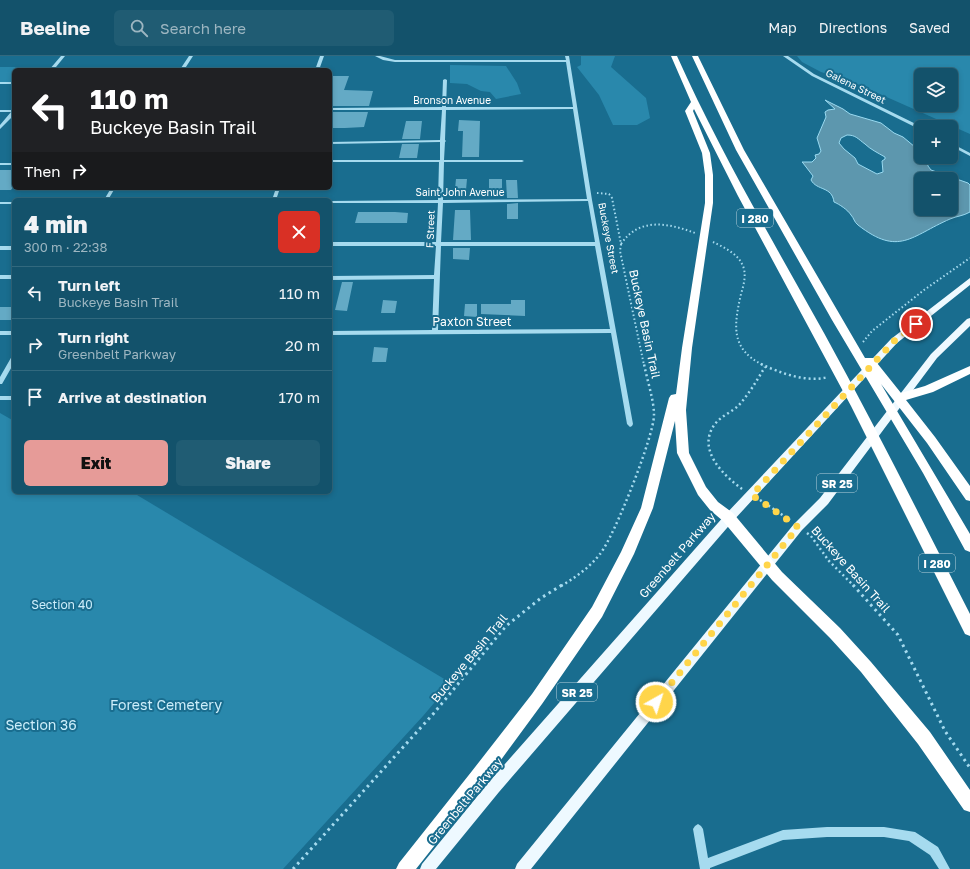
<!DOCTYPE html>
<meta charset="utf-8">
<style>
:root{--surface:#13526b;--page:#205c73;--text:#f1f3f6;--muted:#9db6c1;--line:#32697e;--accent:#e69b98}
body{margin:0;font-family:"Golos Text",sans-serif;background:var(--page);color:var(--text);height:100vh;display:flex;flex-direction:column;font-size:15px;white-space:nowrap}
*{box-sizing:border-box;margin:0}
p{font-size:13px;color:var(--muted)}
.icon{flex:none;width:22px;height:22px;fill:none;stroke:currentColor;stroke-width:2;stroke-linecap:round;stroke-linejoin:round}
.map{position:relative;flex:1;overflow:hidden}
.sheet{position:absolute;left:12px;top:142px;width:320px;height:296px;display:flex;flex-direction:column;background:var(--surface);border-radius:6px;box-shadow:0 2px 6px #0003,0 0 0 1px var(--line)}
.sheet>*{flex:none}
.hud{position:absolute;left:12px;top:12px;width:320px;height:122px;border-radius:6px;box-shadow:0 2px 6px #0003,0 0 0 1px var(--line);background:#202124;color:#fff;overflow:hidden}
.fabs{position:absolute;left:914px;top:12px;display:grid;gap:8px}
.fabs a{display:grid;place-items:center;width:44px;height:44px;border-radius:6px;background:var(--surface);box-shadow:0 2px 6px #0003,0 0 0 1px var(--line);font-size:20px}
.pin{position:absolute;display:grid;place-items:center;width:34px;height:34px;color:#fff;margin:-17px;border:2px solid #fff;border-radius:50%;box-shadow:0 1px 4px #0007}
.me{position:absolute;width:44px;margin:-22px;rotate:39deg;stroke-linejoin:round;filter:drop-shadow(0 0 3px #0008)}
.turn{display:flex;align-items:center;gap:14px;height:84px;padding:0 12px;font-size:18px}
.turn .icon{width:52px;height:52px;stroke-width:2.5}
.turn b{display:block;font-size:28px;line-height:34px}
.then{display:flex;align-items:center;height:38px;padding:0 12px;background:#0003;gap:8px;font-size:15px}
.round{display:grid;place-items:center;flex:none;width:42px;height:42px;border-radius:6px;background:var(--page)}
.head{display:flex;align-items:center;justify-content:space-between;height:68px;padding:0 12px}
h1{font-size:24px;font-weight:800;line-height:30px}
.action{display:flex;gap:8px;margin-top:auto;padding:8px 12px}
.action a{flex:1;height:46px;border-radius:6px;background:var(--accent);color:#111;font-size:16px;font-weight:800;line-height:46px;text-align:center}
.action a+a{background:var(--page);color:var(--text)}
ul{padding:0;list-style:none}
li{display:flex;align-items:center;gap:12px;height:52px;padding:0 12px;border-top:1px solid var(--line)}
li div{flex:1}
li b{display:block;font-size:15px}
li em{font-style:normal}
header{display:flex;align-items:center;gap:24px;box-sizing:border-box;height:56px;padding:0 20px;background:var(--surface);border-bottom:1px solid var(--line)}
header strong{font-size:19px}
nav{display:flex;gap:22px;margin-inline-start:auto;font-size:14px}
.search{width:280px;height:36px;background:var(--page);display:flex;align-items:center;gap:10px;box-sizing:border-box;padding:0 14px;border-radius:6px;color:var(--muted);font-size:15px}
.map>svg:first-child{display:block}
.green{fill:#2988ac;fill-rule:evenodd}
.water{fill:#5d97ae;stroke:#99daf1;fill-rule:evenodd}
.building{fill:#64aac5}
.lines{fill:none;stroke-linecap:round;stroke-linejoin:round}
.path-far2{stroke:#a6dbef;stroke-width:2;stroke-dasharray:1.5 2.5;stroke-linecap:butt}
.path-far1{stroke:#a6dbef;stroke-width:2.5;stroke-dasharray:2 3;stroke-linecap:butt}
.path{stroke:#a6dbef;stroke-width:3;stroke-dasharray:2.5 4;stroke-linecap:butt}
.minor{fill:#a6dbef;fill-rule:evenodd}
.major{fill:#eef9ff;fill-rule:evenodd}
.highway{fill:#fff;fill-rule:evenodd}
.route{stroke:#ffd54a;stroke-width:7;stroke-dasharray:0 12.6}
.labels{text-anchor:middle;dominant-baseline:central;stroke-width:4;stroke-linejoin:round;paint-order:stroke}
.far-street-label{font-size:10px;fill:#fff;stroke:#196d8f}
.shield{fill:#196d8f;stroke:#bad3dd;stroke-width:1}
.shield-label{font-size:11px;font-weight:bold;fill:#fff}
.street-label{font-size:12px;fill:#fff;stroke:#196d8f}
.park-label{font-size:12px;fill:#cdeefb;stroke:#196d8f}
.near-park-label{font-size:14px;fill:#cdeefb;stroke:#196d8f}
</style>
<header>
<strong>Beeline</strong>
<div class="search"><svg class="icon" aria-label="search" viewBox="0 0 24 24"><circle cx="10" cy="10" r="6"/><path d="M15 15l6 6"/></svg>Search here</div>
<nav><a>Map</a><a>Directions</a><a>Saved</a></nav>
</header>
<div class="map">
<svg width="970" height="813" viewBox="0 0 970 813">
<rect width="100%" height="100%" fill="#196d8f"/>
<path class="green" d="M581,0h34l-4,11 35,31 4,20 -13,7h-24l-14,-30 -22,-28 4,-2z
M797,0h173v78l-115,-51 -34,-11 -19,-10zM921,19h30v30h-30z
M450,9l56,1 11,17 4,11 -25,5 -6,-7 -9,-1 -14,-7 -17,-1z
M0,11h49l-2,3h-33v12h-14z
M0,357l14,8v71h118l319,191 -28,33 -140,153h-283z"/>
<path class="water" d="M825,44l18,9 7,5 31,9 13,10 9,4 18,15v5h5l2,9 3,4 37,13 2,2v27c-7,4 -13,4 -20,7 -39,17 -51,38 -92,6 -4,-3 -4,-7 -7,-10 -3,-5 -12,-11 -17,-13 -2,-16 -17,-11 -23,-22l2,-4 -10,-13 -1,-1h10l4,-4 -1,-3 4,-1 2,-3 -4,-13 9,-21 -1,-5 3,-2 7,-1zM847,79c9,0 11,4 18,9 5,5 13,9 20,13v2l-3,2 1,11 -6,2 -19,-10 -3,-6 -11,-9 -5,-6 2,-5zM921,123h30v30h-30z"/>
<path class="building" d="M330,20h19l-5,14 29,1 -4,15h-39z
M330,56h38l-4,15 -19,1h-15z
M459,64l21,1 -1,36h-17l1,-26h-5z
M406,65h16l-2,18h-18z
M402,88h17l-2,14h-18z
M0,114h14v16l-3,4h-11z
M456,123h11l-1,11 -11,-1z
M489,123h13v10h-13z
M506,124h11l1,18h-11z
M518,147v16h-11v-15z
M455,154h15l1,30h-18z
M358,156h37l13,1 -1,10h-52z
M453,192h17l-1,12 -16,-1z
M342,226h11l-6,29 -12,-1z
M383,244l14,1 -2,12h-14z
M511,244h14v16l-44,-2v-10h30z
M465,248h12v13l-13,-1z
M0,251h14v13h-14z
M374,291l14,1 -2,14h-14z"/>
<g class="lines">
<path class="path-far2" d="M597,137l12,1 3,4 9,46c18,-27 47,-21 74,-11
M713,186c10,5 24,11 29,22 5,9 2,20 -1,30 -7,31 -11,55 22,71
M621,188l-1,7 24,114
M863,286l9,-11 52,-41 46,-32"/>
<path class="path-far1" d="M761,308c19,9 46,19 67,13
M742,433c-19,-14 -46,-40 -27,-65 6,-8 17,-12 24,-19 10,-11 18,-25 26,-38
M760,444l30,20
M807,477l4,3 18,25 25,25
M561,530c15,-9 28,-18 39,-32 14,-17 54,-118 54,-139 0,-15 -7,-35 -10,-51"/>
<path class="path" d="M853,529l45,50 47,96 25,37
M293,813l141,-156 72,-87 35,-28 21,-13"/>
<path class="minor" d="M61,0h4l-9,11 125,1 8,-12h4l-9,14h-135z
M320,0h4l-5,14h-4z
M375,0h5l15,4h171l-1,-4h4l23,144 41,224 -1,2 -2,1 -3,-3 -16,-91 -281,2v-4l102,-1 2,-51 -104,1v-4l104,-1 2,-29h-106v-4h106l2,-39h-108v-2l108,-1 1,-38h-109v-2h110v-18l-110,2v-2l110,-2 2,-30h-112v-2l112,-1 1,-27 2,-1 2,1 -1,27h127l-7,-45h-171l-12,-2zM573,53l14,90 -144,1 1,-38h78l2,-1 -2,-1h-78l1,-18 1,-1 -1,-1 1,-30zM588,145l7,41h-154l2,-39zM441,190h154l15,83 -172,1z
M783,0h5l26,18 108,53h-1v2h-2l-107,-53z
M0,26h14v2h-14z
M0,54h14v5l-14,14v-4l11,-13h-11z
M951,87l19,10v3l-19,-10z
M0,107h14v2h-14z
M111,132h4l-7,12h-4z
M276,132h4l-4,12h-4z
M0,146h14v2h-14z
M0,190h14v4h-14z
M0,219h14v4h-14z
M0,275h14v4h-14z
M12,300h2v7l-12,21h-2v-7z
M0,340h14v4h-14z
M698,768l3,2 2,3 5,29 75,-28 44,-3h57l31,5 23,15 12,22h-11l-9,-14 -21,-14 -25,-4h-57l-44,3 -73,28v1h-10l-7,-40 2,-3z"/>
<path class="major" d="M970,222v7l-73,58 -164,178 -234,271 -63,77h-16l2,-5 67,-82 236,-267 166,-176z
M970,262v8l-33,32 -109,146 -26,26 -271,339h-16l2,-5 277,-340 26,-26 111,-144 36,-35z"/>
<path class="highway" d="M671,0h6c43,96 96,185 147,277 51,93 98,187 146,281v22l-5,-2 -114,-228 -113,-210 -44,-87 -1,2 17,42 3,22v28l-21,145 -6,62 3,43 17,34 12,15 15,11 49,59 58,56 31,34 59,70 40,58v22l-6,-2 -46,-66 -57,-72 -31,-34 -58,-58 -49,-59 -13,-11 -12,-15 -21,-42 -2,-32 -22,87 -19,46 -32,63 -60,87 -58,79 -68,86h-20l3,-6 73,-92 60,-77 60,-87 29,-55 20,-44 28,-110 2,-3 5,-1 6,-46 23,-145v-28l-3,-22 -17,-42 6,-9z
M692,0h6l46,94 121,208h8l28,35 24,-7 45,-20v8l-37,18 -27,8 29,37 35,49v15l-4,-1 -39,-57 -46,-59 89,150v18l-5,-2 -42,-77 -91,-153 -96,-170z"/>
</g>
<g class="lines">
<path class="route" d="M656,646l142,-175 -46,-32 142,-154 22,-17"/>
</g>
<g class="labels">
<g class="far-street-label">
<text transform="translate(856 30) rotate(26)">Galena Street</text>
<text x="452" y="44">Bronson Avenue</text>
<text x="460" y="136">Saint John Avenue</text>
<text transform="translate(430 173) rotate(-88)">F Street</text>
<text transform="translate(609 182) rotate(79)">Buckeye Street</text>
</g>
<g class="shield">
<rect x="737" y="153" width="36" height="18" rx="3"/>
<rect x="817" y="418" width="40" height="18" rx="3"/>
<rect x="919" y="498" width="36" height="18" rx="3"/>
<rect x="557" y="627" width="40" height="18" rx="3"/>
</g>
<g class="shield-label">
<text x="755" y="162">I 280</text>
<text x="837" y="427">SR 25</text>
<text x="937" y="507">I 280</text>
<text x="577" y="636">SR 25</text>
</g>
<g class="street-label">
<text x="472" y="265">Paxton Street</text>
<text transform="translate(645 268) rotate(78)">Buckeye Basin Trail</text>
<text transform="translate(677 499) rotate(-49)">Greenbelt Parkway</text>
<text transform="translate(851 513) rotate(48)">Buckeye Basin Trail</text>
<text transform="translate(469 602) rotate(-50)">Buckeye Basin Trail</text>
<text transform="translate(465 745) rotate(-50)">Greenbelt Parkway</text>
</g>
<g class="park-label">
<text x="62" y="548">Section 40</text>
</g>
<g class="near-park-label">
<text x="166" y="648">Forest Cemetery</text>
<text x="41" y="668">Section 36</text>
</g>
</g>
</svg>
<div class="fabs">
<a><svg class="icon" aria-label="layers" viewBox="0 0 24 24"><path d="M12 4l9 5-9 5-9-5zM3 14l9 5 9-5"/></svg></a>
<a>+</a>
<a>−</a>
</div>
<div class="pin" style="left:916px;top:268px;background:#d93025"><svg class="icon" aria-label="arrive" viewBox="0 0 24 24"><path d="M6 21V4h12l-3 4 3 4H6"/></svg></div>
<svg class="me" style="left:656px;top:646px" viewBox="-20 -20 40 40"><circle r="17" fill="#ffd54a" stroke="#fff" stroke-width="3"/><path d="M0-11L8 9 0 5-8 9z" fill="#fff"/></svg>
<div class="hud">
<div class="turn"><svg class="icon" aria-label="left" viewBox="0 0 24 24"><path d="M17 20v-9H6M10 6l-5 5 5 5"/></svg><div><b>110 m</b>Buckeye Basin Trail</div></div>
<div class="then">Then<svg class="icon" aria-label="right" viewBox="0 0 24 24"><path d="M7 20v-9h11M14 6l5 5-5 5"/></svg></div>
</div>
<section class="sheet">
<div class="head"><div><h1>4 min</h1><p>300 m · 22:38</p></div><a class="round" style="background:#d93025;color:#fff"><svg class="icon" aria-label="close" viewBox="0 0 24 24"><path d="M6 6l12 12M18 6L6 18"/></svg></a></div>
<ul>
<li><svg class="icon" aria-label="left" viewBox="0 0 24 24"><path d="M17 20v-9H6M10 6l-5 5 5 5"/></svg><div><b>Turn left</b><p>Buckeye Basin Trail</p></div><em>110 m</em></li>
<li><svg class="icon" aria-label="right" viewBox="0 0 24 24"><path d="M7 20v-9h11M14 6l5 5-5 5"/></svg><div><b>Turn right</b><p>Greenbelt Parkway</p></div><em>20 m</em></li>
<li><svg class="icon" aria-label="arrive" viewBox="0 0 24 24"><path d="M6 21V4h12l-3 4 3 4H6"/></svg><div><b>Arrive at destination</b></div><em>170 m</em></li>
</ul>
<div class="action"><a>Exit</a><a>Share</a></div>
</section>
</div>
